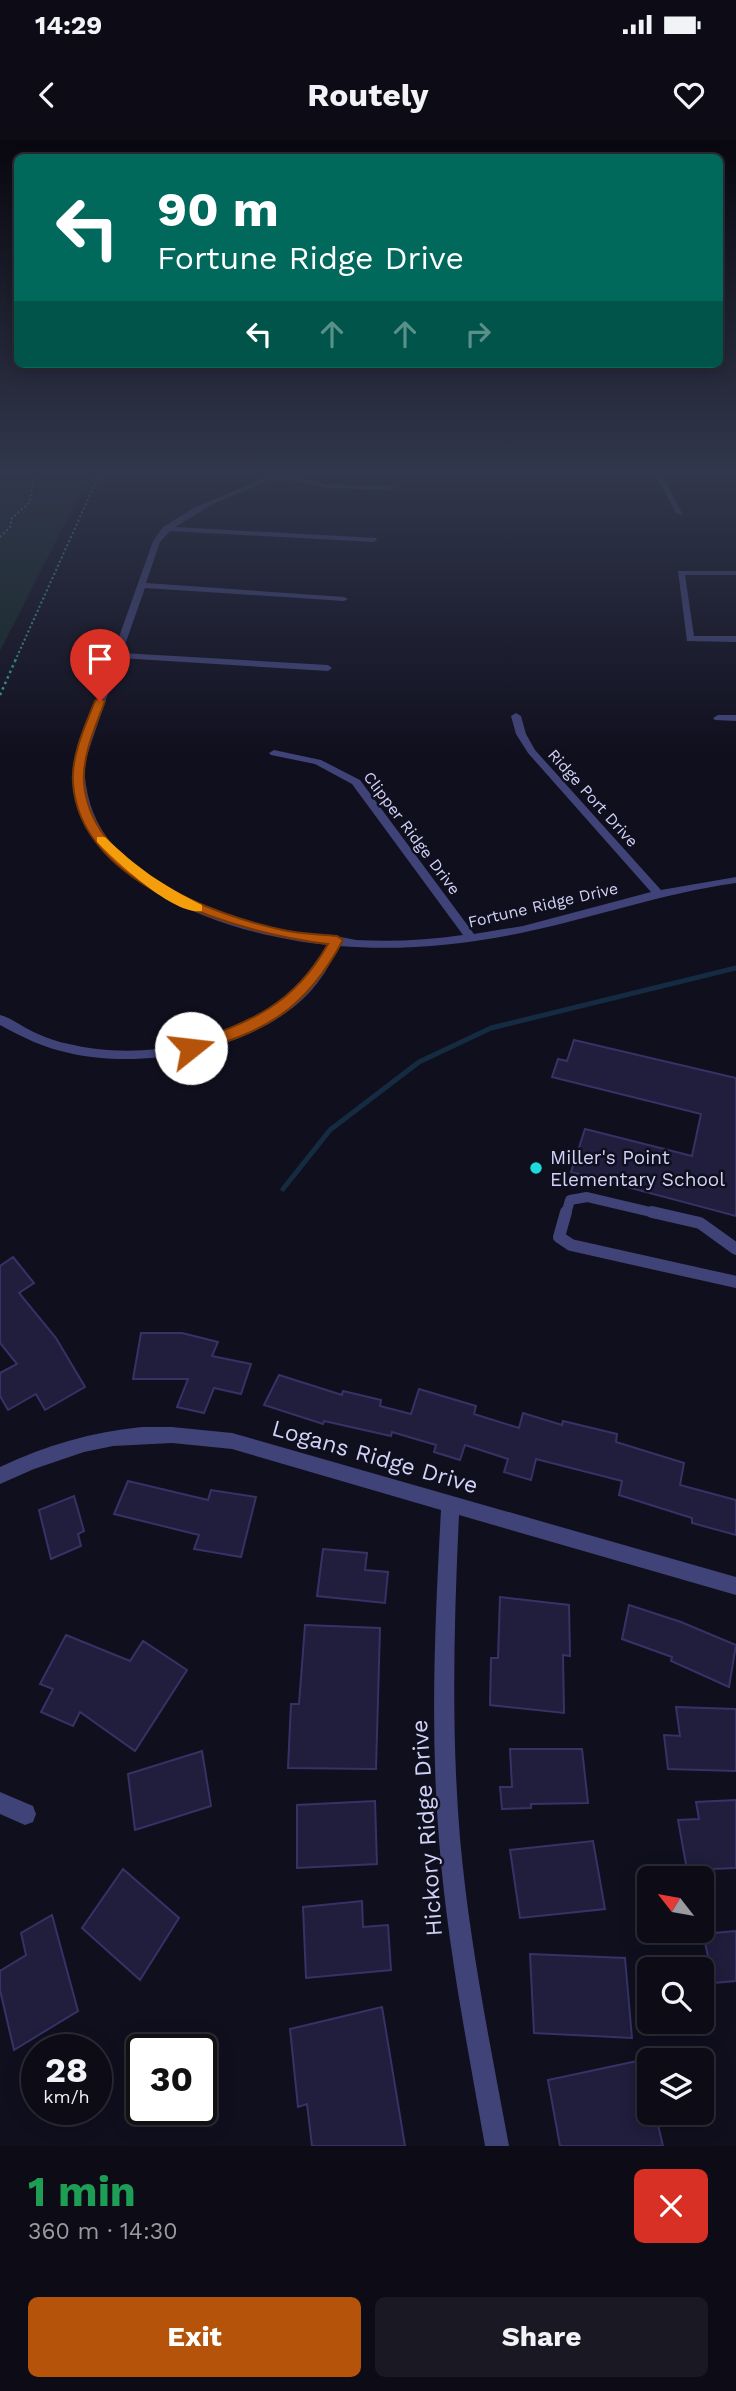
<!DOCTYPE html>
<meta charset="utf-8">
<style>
:root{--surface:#0c0b16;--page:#1a1923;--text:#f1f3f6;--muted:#9a9ba1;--line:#2c2b35;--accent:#b45309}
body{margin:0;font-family:"Work Sans",sans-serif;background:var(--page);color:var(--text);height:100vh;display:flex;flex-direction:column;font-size:26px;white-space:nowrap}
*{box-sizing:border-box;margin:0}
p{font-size:23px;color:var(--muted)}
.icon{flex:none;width:38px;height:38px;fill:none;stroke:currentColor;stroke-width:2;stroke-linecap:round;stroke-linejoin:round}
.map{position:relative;height:2006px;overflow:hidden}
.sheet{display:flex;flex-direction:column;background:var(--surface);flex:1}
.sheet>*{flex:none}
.guide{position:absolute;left:14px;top:14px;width:709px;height:214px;border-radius:10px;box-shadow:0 4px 18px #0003,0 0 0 2px var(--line);background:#00695c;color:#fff;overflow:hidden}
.needle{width:46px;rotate:301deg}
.fabs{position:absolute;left:637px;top:1726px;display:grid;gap:14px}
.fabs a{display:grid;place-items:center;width:77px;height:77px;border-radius:10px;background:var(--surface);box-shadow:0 4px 18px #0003,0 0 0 2px var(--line);font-size:35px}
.speed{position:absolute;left:21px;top:1894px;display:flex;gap:14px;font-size:35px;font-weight:700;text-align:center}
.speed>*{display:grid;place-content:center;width:91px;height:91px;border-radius:50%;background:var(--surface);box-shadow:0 4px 18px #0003,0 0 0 2px var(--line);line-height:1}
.speed small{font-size:18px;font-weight:400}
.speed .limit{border:4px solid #111;border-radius:10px;background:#fff;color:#111}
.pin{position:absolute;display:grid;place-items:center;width:60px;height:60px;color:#fff;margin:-72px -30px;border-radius:50% 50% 50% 0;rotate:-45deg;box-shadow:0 0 7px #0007}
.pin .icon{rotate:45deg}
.me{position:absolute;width:77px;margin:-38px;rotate:74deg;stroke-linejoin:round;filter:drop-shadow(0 0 5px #0008)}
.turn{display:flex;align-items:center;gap:24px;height:147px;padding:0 28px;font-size:32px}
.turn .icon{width:91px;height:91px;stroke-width:2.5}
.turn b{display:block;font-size:49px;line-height:60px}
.lanes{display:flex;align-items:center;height:66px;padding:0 28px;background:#0003;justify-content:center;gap:35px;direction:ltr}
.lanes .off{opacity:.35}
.round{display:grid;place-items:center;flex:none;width:74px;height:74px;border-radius:10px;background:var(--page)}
.head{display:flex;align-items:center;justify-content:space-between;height:119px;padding:0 28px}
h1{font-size:42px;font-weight:700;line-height:52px;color:#1e9e55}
.cta{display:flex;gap:14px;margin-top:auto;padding:14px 28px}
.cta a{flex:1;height:80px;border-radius:10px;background:var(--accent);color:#fff;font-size:28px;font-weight:700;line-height:80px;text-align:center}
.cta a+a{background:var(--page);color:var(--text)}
.status{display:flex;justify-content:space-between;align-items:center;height:49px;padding:0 35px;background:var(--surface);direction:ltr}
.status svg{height:19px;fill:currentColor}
header{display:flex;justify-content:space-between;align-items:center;height:91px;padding:0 28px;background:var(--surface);font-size:32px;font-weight:700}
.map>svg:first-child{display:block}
.green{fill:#132724}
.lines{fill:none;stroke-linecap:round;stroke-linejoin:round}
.stream-far1{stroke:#152b42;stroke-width:3.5}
.stream{stroke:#152b42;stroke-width:5}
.building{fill:#201d3d;stroke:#373266;stroke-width:2}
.path-far1{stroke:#3ca392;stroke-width:2;stroke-dasharray:2 2.5;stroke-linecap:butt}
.path{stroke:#3ca392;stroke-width:2.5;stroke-dasharray:2.5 3.5;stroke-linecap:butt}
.service-far1{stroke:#404377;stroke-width:10}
.service{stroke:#404377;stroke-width:12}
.minor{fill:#404377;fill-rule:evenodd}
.route{fill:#b45309;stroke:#753606;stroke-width:2}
.slow{fill:#f59e0b}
.poi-dot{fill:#1cdbdb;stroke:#100f1e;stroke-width:2.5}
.labels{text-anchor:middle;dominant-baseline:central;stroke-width:5;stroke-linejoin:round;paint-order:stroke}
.far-street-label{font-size:16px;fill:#d2d2f9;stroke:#100f1e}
.poi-label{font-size:19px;fill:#d2d2f9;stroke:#100f1e;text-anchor:start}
.near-street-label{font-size:23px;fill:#d2d2f9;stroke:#100f1e}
</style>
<div class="status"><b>14:29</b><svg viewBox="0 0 49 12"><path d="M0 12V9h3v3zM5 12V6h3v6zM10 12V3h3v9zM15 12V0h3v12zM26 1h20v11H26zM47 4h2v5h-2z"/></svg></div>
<header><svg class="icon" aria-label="back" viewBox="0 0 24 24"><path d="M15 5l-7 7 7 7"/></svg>Routely<svg class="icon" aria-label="heart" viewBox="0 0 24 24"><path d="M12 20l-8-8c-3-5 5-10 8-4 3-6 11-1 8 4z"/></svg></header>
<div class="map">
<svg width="736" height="2006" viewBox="0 0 736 2006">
<rect width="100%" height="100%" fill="#100f1e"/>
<path class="green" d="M0,335h90l-90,176z"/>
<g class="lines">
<path class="stream-far1" d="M0,379l105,-44"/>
<path class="stream" d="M283,1049l47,-59 89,-68 72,-34 245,-60"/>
</g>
<path class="building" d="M574,900l162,38v138l-165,-44 14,-43 107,27 9,-42 -149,-37 6,-18 9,2z
M13,1117l21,26 -15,10 37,45 29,49 -40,23 -9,-16 -28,16 -8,-14v-23l17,-9 -17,-21v-77z
M141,1193h41l36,9 -6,14 39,8 -10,30 -27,-6 -10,25 -27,-6 11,-28h-55z
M279,1235l63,20 1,-4 38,9 -1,6 31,8 8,-25 57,17 -2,8 45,14 4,-15 39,12 1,-4 54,13 -1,8 68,21 -4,22 56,15v35l-44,-12v-5l-73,-23 3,-14 -86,-22 -5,21 -27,-8 4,-13 -43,-14 -5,15 -26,-8 2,-7 -44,-13 -1,4 -67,-15 -1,3 -59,-19z
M128,1341l80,19 3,-10 45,7 -15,60 -47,-8 5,-14 -85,-21z
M74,1356l10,35 -6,3 3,12 -30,13 -12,-49z
M323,1409l44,4 -2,17 23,2 -3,31 -68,-7z
M500,1457l69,8 1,51 -7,-1 1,58 -74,-8 1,-47h7z
M629,1465l52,17 55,23 -7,42 -58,-26 1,-4 -50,-18z
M305,1485l75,3 -4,141 -88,-1 3,-64h8z
M66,1495l64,26 13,-20 44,29 -52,81 -55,-39 -7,14 -32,-14 12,-23 -13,-5z
M676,1567l60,2v62l-68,-2 -4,-34 16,1z
M510,1609h72l6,54 -57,1v4l-29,1 -2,-22h12z
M202,1611l9,55 -76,24 -7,-56z
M736,1660v68l-49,2 -9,-50 21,-1 -3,-17z
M375,1661l2,63 -80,4v-63z
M593,1701l12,68 -85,9 -10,-68z
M123,1729l56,49 -39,62 -58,-52z
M362,1761l1,26 25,-2 3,45 -85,8 -3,-71z
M52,1775l26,96 -64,39 -14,-60v-19l26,-16 -5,-22z
M736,1791v50l-22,2 -11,-49z
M530,1814l95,4 7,80 -98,-5z
M382,1867l23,139h-93l-5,-42 -9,3 -8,-78z
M642,1920l7,30v22h6l8,34h-103l-12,-66z"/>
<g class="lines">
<path class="path-far1" d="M0,397l11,-11v-7l19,-17 4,-24 4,-3
M15,521l84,-186"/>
<path class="path" d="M0,555l16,-36"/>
<path class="service-far1" d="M566,1074l4,-14 17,-3 72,17"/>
<path class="service" d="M566,1072l-7,25 12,8 165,37
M652,1072l48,11 36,26"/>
<path class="minor" d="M272,335h13l41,9 65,2 3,2 -3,2 -65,-2 -48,-11 -63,26 -40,24 201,11 1,2 -4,2 -203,-11 -10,11 -14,41 198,14 4,2 -4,2 -199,-13 -23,65 206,12 4,3 -4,3 -208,-13 -36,106c2,60 30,92 80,122 53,32 111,46 172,50 6,1 13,3 20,4 36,2 72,0 107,-5l-111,-151 -37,-20 -44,-9 -2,-2 5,-3 47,10 39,20 114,154 49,-8 128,-34 -123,-139 -12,-19 -5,-18 5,-3 5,3 5,18 9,16 126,140 75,-13v6c-73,10 -143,35 -215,50 -59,12 -121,18 -182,13 -8,17 -18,35 -32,49 -56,56 -163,75 -238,58 -25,-5 -47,-16 -69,-28v-10c14,4 25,14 38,19 9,4 20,8 31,10 89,22 213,-10 257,-96l2,-3c-83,-8 -207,-45 -244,-128 -8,-17 -10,-35 -10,-53l79,-223 10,-14 31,-19z
M656,335h6l21,40 -7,-2z
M678,431h58v4h-51l9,61h42v6l-49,-1z
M718,575h18v6l-21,-1 -2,-2z
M142,1287h30l60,6 504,144v18l-277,-80c-5,107 -8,215 1,323 9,103 30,206 49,308h-24c-18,-102 -38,-203 -46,-306 -9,-110 -4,-221 2,-330l-209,-61 -60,-6 -59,3 -29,6 -50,17 -34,15v-17c46,-22 92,-35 142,-40z
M0,1652l33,14 3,8 -3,8 -8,3 -25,-11z"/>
</g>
<linearGradient id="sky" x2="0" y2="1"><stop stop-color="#090810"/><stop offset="0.54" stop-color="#31374c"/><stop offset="1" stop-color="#31374c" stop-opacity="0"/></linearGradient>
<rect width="736" height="616" fill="url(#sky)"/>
<path class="route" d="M100,557l5,4c-9,25 -23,54 -21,82 7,86 128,132 199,147 17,4 36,4 54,6l6,4c-38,71 -77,91 -152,113l-7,-5 2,-4c64,-22 107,-38 142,-100 -85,-10 -248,-55 -255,-161 -2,-27 12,-57 22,-82z"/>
<path class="slow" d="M97,697h8c32,31 57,48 97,68v6c-28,5 -86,-50 -105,-69z"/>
<circle class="poi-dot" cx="536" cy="1028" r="7"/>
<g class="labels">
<g class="far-street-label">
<text transform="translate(593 658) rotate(48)">Ridge Port Drive</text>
<text transform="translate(412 693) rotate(53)">Clipper Ridge Drive</text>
<text transform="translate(543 765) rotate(-13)">Fortune Ridge Drive</text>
</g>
<g class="poi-label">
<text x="550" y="1017">Miller's Point<tspan x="550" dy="22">Elementary School</tspan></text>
</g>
<g class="near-street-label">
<text transform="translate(375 1317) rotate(16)">Logans Ridge Drive</text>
<text transform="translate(427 1688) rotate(-94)">Hickory Ridge Drive</text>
</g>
</g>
</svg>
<div class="fabs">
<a><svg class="needle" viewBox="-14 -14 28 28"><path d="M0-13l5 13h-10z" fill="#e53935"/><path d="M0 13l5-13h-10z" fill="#9a9ba1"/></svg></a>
<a><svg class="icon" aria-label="search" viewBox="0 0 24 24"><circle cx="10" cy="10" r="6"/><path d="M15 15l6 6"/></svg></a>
<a><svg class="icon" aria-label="layers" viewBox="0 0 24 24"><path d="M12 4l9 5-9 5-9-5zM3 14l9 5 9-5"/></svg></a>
</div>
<div class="speed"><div>28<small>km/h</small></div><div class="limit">30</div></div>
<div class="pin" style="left:100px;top:561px;background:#d93025"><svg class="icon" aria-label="arrive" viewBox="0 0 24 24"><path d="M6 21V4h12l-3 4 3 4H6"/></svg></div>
<svg class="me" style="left:191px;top:908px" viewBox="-20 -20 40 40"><circle r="19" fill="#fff"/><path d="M0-13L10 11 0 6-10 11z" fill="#b45309"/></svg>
<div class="guide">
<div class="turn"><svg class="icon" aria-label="left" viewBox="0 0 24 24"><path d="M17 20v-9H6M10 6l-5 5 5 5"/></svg><div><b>90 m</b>Fortune Ridge Drive</div></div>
<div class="lanes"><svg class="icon" aria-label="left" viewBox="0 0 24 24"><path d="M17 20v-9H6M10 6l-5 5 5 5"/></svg><svg class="icon off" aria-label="ahead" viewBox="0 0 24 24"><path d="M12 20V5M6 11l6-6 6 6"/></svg><svg class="icon off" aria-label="ahead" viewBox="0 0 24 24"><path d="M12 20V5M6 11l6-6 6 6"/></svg><svg class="icon off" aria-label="right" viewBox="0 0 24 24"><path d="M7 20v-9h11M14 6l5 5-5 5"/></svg></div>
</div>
</div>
<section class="sheet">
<div class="head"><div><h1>1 min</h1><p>360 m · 14:30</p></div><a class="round" style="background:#d93025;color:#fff"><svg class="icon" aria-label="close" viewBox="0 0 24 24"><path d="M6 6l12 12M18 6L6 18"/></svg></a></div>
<div class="cta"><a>Exit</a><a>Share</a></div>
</section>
